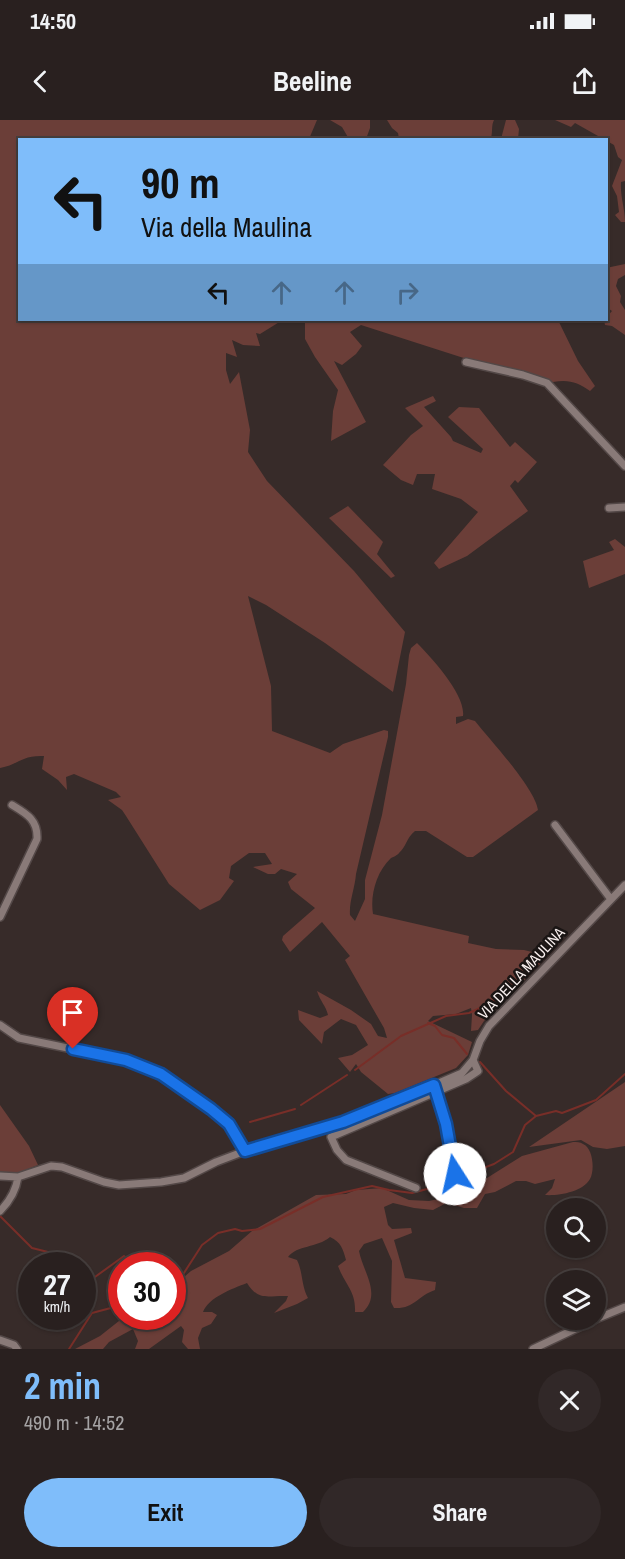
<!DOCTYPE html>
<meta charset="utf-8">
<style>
:root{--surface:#29201f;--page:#312828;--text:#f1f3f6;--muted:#a5a3a4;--line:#453e3d;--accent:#7fbdfa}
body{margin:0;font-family:"Archivo Narrow",sans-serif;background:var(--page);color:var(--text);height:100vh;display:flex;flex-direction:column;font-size:22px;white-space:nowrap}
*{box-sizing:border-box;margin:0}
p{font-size:20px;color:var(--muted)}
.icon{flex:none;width:33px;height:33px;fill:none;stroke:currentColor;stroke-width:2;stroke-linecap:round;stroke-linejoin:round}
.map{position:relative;height:1229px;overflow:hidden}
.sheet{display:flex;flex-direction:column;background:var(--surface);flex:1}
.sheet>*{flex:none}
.guide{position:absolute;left:18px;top:18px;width:590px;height:183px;border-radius:0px;box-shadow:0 2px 4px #0004,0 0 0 2px var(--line);background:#7fbdfa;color:#111;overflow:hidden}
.fabs{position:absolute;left:546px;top:1078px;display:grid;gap:12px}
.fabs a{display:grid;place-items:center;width:60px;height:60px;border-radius:50%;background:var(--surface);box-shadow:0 2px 4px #0004,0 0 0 2px var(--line);font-size:30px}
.speed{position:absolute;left:18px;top:1132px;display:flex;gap:12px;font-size:30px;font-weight:700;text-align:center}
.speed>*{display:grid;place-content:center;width:78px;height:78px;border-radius:50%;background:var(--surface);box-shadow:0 2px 4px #0004,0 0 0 2px var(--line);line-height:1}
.speed small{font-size:15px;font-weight:400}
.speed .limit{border:9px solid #d22;background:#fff;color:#111}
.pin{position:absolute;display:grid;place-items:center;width:51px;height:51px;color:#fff;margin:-62px -26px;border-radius:50% 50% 50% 0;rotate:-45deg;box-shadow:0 0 6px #0007}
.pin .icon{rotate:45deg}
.me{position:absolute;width:66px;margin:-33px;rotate:350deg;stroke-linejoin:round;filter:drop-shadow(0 0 4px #0008)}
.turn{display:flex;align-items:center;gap:21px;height:126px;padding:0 24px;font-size:27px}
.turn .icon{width:78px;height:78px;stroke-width:2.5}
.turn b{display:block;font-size:42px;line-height:51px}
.lanes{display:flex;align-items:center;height:57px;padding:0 24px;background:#0003;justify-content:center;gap:30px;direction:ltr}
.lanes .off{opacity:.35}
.round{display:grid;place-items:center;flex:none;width:63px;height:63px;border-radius:32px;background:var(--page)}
.head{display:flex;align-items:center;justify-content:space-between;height:102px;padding:0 24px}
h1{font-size:36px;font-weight:700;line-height:45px;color:var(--accent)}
.button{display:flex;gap:12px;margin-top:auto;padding:12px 24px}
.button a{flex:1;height:69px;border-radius:36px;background:var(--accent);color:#111;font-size:24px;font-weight:700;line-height:69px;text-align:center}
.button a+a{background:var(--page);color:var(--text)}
.status{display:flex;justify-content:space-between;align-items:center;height:42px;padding:0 30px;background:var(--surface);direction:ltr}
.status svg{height:16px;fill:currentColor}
header{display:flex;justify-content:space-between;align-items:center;height:78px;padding:0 24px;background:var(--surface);font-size:27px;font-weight:700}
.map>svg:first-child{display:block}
.green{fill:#6b3e38}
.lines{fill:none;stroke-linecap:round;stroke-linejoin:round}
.stream{stroke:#782e28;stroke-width:2}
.street-casing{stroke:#534847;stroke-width:10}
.street{stroke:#897a78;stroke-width:7}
.route-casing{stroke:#114b97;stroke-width:15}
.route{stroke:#1a73e8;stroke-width:10}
.labels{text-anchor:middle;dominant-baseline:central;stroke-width:5;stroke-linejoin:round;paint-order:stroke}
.street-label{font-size:15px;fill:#faf1f0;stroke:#1a1514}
</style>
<div class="status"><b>14:50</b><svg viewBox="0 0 49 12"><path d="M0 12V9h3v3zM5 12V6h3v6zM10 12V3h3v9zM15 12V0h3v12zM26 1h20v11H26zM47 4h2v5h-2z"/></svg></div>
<header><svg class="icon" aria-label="back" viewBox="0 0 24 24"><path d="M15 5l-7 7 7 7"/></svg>Beeline<svg class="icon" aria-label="share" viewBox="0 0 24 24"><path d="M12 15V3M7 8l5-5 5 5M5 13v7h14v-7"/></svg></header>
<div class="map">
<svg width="625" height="1229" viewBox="0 0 625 1229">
<rect width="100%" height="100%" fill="#372b29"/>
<path class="green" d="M0,0h317l-8,19 -289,1v180h267l-3,2 -3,-1 -21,13 -4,-1 4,13 -17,-1 -11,-5 5,17 -11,-4v17l4,14 9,-12 11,58 -2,22 19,29 87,90 51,61 -12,60 -68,-49 -59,-38 -18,-9 23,90 1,45 58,22 13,-9 41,-14 4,1v6l-32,137c-1,14 -7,27 -6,41l5,6 10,-22v-19l17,-65 24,-131 3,-29 2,-7 6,-5c14,14 49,52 46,73l-7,1v7l12,-5 7,2c15,19 60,67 63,89l-65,47h-6l-41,-26h-11c-9,7 -8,15 -16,22 0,1 -7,5 -8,5 -15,14 -21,38 -18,56l96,22 -1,7 28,6 28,1 8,2 8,12 -56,57 -6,9 -7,1 1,-16 -1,-7 -15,6 -23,2 -5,5 44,21 -4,13 -12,13 -61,25 -7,1 -27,-22 -5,-8 -6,8 -12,-14 14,-3 16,-10 -12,-20 -15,-6 -17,13 -2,12 -23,-24 -1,-10 22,8 8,-3c-2,-9 -8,-14 -11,-24l34,19 20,14 7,12 9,2 -3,-10 -39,-68 5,-4 -28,-34 -32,30 -8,-12 1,-4 32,-28 -24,-19 -3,-7 9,-8 -16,-5 -6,5h-7l-15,-7 19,-3 -7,-11h-16l-18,13 -2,12 5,3 -14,19 -20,10 -31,-26 -43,-68 -4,-6 -14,-10 13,-3 -5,-5 -42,-18 -8,3 1,13 -9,-10 -16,-11 2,-13c-23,-1 -26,9 -44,12z
M330,0h40v8l-4,11h-17l-7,-12z
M387,0h107c-3,6 -1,11 -3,18l-13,-1 -4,2h-75l-1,-6 -6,-5z
M506,0h9l4,9 -1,10h-17z
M555,0h70v61l-4,1c-1,15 4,26 4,40h-4l-6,-7 4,-3 -2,-16 -5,-10 10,-26 -4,-3 -4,-12 -39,-22 -4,4z
M625,144v11l-7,4 -2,7 5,10 -1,6 5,8v25l-13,-9 -7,-1 -1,-5 8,-9 -6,-4v-39z
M305,200h253l20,41 17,25 -5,5c-12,-9 -22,-12 -37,-9l-80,-21 -112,-36 -11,7 12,14 -6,8 -14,11 -8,-4 32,61 -35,19 2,-30 5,-21 -23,-33 -10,-18z
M433,276l3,5 -12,6 27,30 2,4 28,12 2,-4 -35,-32 11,-10 20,1 31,39 5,-5 22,20 -19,21 -3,-3 -5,6 18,25 -61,45 -28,13 -5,-6 44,-51 -17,-13 -29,-10 3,-15h-18l-4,11 -12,-5 -18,-15 28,-30 12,-9 -18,-18z
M348,386l35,36 -6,12 18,22 -4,2 -62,-60z
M615,419l10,8v27l-36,14 -6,-27 31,-11 -5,-8z
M625,962v64l-18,3 -14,-2 -12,-7 -52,7z
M0,985l29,41 9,19 -20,8 -18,1z
M573,1022c4,0 7,0 10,2 10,4 12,26 7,35 -7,13 -32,17 -45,16l7,-7 3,-9 -20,5 -9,-3h-10l-21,11 -10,2 -8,14h-13l-10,-3 -2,-5 -19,10 -19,-2 -21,-5 -9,4 4,18 4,4 19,-1 1,5 -18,7 11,38 31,4 -1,8c-18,6 -20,19 -41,18l-3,-6 1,-41 -10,-23 -18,6 -5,7c4,21 23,43 4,61h-8c1,-21 -10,-27 -17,-46l8,-6c-3,-11 -5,-18 -16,-23 -13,11 -33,8 -42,20l9,3c6,12 4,25 11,38l-11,6 -23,9 12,-12 2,-5c-20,-1 -29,6 -41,-13 -15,6 -38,14 -44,29h9l5,3 -6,9 -9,4 -4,10 2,11h-12l-6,-7 2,-12 -3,-4 -32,23h-14l3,-8 -5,-12 -24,13 -6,7h-28l25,-13 24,-19h48l1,-33h3l15,-13 38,-20 23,-20 64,-36 30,-1 10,-4 26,-2 27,12 20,1 9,-2 49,-21 35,-22z"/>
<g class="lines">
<path class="stream" d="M428,903l7,3 7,9 12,3 13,16
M480,942l26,29 30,25
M355,950l46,-34 45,-20 23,-3 22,-10 47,-40
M301,985l46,-30
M250,1002l45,-13
M0,1096l32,32 16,4 11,11 8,3
M172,1156h10l20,-31 16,-12 17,-4 7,2 18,-2 63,-32 49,-11 17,4 23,3 15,-4 67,-25 19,-12 12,-27 11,-9 20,-5 6,2 34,-13 29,-26
M82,1158l6,4 36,-26 14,10
M69,1229l23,-36 30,-8"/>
<defs>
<path id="street" d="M466,242l57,13 24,8 78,83
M609,388l16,-1
M555,705l55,73
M0,797l37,-78c1,-19 -10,-25 -25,-34
M0,905l19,13 107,22 25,9 60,40 18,15 16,27
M435,969l11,35 9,50
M0,1056l18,1 33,-11 11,1 42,15 15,3 42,-3 23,-4 32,-16 29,-11 98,-29 38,-14 81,-35 11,-13 7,-19 9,-15 136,-141
M416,1068l-70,-28 -9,-10 -6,-13 135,-58 12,-8 -5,-11
M0,1091c10,-10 16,-20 18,-34
M596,1199l29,-12
M0,1220l14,5 3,4
M533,1229l61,-29"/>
</defs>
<use href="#street" class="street-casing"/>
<use href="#street" class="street"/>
</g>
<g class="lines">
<defs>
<path id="route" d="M73,929l53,11 35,14 50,35 18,15 16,27 98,-29 91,-37 12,39 9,50"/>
</defs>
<use href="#route" class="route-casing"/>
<use href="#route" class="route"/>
</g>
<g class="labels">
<g class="street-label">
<text transform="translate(521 853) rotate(-47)">VIA DELLA MAULINA</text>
</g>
</g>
</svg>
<div class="fabs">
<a><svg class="icon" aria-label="search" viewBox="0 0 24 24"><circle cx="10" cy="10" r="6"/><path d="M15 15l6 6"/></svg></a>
<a><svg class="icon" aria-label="layers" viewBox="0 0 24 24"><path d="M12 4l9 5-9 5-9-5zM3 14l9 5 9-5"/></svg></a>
</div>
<div class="speed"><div>27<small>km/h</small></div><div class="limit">30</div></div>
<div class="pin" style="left:73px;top:929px;background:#d93025"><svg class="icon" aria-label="arrive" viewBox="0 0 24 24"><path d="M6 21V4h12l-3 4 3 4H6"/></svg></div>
<svg class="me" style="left:455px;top:1054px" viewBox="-20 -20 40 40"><circle r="19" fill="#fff"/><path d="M0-13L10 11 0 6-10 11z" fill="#1a73e8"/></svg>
<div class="guide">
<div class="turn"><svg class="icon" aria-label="left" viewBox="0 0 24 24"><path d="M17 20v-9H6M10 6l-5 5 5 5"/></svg><div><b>90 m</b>Via della Maulina</div></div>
<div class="lanes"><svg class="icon" aria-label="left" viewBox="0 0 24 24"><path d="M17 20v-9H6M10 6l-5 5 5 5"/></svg><svg class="icon off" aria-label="ahead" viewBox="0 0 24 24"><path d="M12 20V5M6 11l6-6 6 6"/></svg><svg class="icon off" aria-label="ahead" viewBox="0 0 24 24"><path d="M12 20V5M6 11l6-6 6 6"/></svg><svg class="icon off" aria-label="right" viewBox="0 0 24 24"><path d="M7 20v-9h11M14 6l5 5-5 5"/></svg></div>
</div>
</div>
<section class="sheet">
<div class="head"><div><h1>2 min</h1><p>490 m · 14:52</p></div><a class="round"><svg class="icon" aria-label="close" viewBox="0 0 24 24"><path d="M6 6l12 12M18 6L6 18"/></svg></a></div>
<div class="button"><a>Exit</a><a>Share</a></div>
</section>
